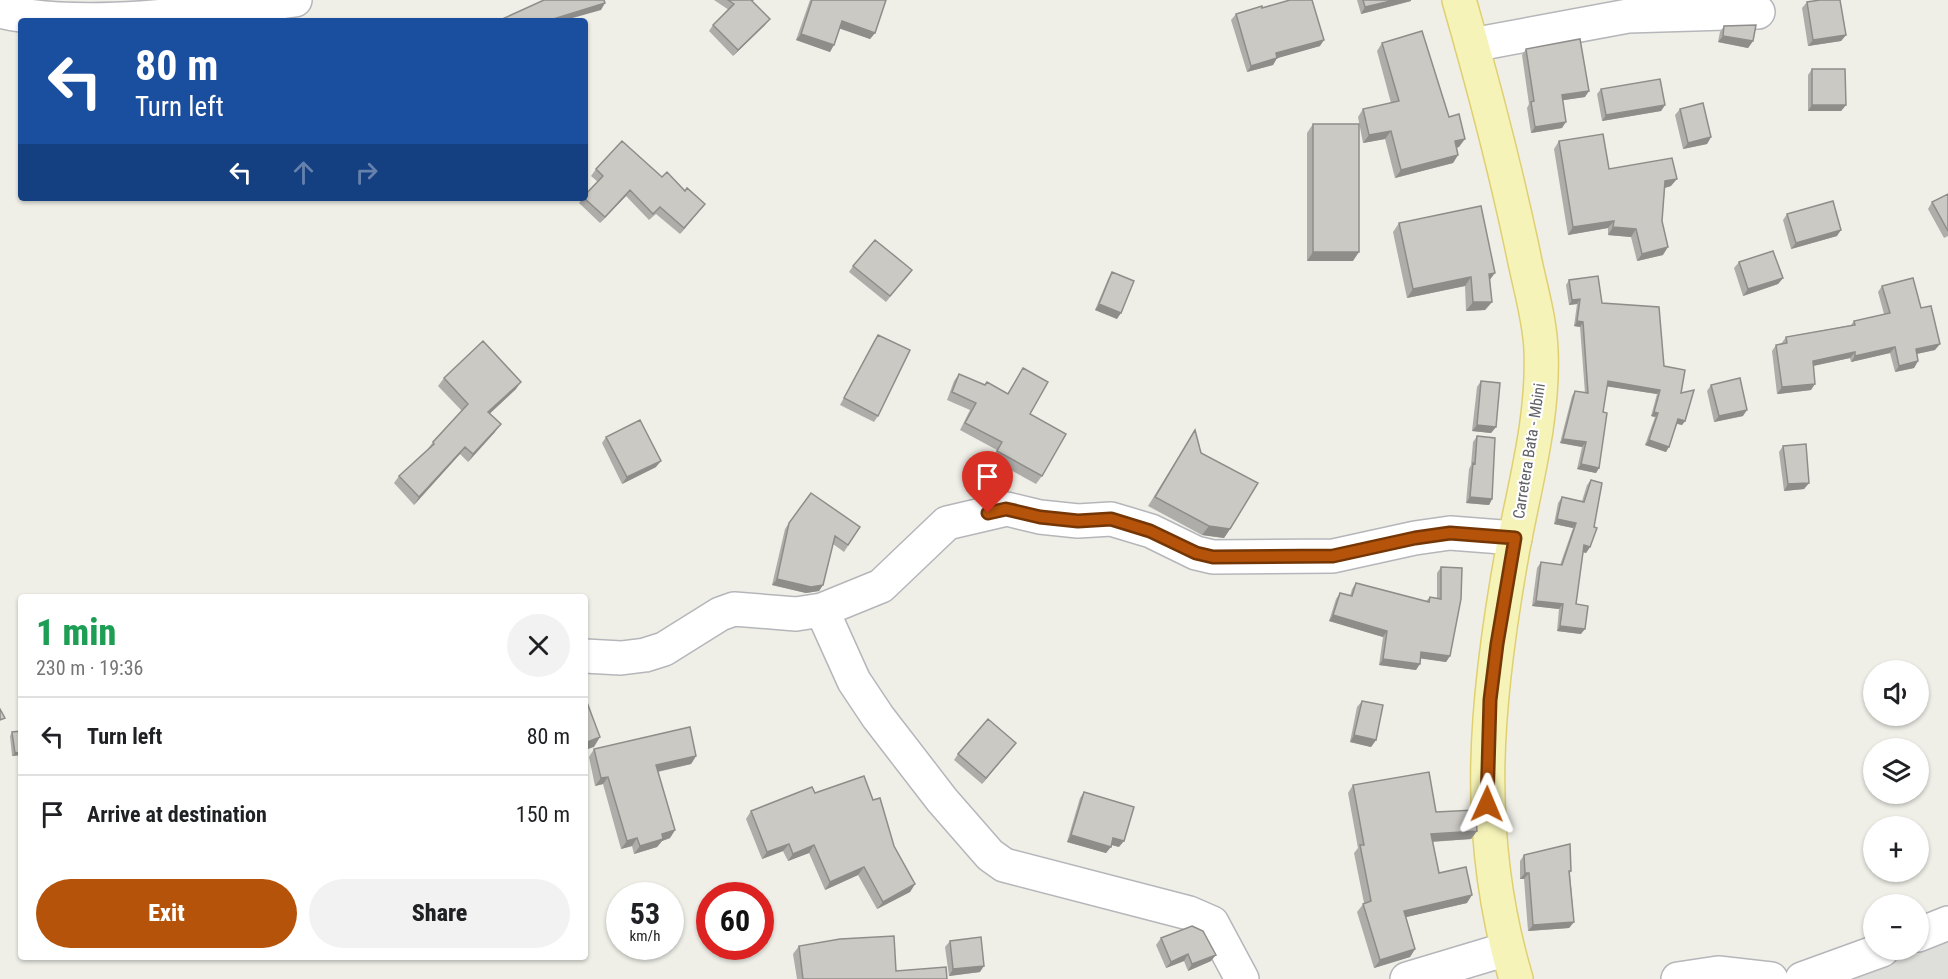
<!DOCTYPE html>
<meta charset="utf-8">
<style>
:root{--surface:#fff;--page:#f2f2f2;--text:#202124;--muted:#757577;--line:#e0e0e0;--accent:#b45309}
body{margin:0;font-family:"Roboto Condensed",sans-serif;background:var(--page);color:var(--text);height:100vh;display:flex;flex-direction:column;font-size:22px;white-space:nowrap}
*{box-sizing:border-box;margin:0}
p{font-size:20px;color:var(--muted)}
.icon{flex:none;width:33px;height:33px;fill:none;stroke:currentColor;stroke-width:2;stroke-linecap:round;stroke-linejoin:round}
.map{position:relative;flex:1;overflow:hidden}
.panel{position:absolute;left:18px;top:594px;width:570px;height:366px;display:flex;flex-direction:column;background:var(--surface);border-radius:6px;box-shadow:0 2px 4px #0004}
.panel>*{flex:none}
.guide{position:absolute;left:18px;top:18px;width:570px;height:183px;border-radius:6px;box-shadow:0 2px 4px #0004;background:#1a4fa0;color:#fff;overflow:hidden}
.fabs{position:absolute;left:1863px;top:660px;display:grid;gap:12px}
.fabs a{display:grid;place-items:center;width:66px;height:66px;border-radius:50%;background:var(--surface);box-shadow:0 2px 4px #0004;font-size:30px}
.speed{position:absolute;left:606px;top:882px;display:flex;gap:12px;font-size:30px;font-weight:700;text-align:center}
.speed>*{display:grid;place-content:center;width:78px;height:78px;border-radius:50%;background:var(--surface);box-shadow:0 2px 4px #0004;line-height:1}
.speed small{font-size:15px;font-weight:400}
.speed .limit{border:9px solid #d22;background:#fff;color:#111}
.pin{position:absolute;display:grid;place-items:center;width:51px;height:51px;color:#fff;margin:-62px -26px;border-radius:50% 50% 50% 0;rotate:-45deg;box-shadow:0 0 6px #0007}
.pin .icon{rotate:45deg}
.me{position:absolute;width:66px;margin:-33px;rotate:1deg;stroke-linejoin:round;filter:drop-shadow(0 0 4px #0008)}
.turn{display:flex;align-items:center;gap:21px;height:126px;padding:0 18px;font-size:27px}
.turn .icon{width:78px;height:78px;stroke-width:2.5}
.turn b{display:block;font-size:42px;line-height:51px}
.lanes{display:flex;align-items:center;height:57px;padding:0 18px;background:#0003;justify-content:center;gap:30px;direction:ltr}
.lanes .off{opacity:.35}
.round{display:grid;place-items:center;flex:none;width:63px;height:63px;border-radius:32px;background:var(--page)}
.head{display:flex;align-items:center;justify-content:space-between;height:102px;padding:0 18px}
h1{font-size:36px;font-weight:800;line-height:45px;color:#1e9e55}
.button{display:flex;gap:12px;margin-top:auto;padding:12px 18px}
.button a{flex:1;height:69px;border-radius:36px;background:var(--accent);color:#fff;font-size:24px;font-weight:800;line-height:69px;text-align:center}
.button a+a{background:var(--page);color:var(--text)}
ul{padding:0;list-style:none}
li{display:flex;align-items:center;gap:18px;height:78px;padding:0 18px;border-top:2px solid var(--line)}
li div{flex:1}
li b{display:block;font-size:22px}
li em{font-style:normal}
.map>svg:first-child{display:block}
.industrial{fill:#dededa}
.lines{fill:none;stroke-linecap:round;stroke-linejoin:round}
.minor-casing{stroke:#b5b6ba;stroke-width:36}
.major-casing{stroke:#e0cf71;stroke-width:36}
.minor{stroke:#fff;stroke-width:33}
.major{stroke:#f5f3b7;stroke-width:33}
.wall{fill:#afada9}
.shaded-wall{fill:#8e8d89}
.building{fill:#cbc9c4;stroke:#8e8d89;stroke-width:1.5}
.route-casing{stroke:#753606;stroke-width:15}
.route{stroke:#b45309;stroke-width:10}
.labels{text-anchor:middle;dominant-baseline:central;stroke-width:4.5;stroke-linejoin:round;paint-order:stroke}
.street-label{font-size:16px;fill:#5f6166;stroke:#fff}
</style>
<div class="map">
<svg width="1948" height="979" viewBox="0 0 1948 979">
<rect width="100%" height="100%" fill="#efefe8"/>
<path class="industrial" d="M1948,935v44h-114l76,-29h8z"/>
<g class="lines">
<defs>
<path id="minor" d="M0,11c84,20 210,1 295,-11
M1472,45l156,-29 130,-4
M822,610l32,71 24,36 64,83 48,55 14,10 185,48 23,10 30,56
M585,656l36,2 24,-3 19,-6 56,-35 14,-5 62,5 26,-4 59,-24 66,-63 60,-14 33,8 38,4 33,-2 40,12 45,22 17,4 120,-1 82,-18 35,-5 65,5
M1918,935l30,-12
M1407,979l100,-30
M1678,979l40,-6 53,6
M1802,979l80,-29"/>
<path id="major" d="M1459,0c24,83 46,167 64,252 6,32 17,66 18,98 3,67 -16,134 -28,198 -27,149 -41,283 3,431"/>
</defs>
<use href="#minor" class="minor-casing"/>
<use href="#major" class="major-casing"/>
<use href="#minor" class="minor"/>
<use href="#major" class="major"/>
</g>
<path class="wall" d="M714,0h39l-1,1 13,24 -32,31 -24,-25 4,-6 16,-15z
M810,0h76l-11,33 -5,6 -30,-11 -10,24 -34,-12z
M1357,0h54v1l-50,13z
M1807,2l39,33 -5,6 -33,5 -6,-38z
M1262,8l58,38 -43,12 -4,7 -26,7 -16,-52 5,-6z
M1724,26l29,15 -5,7 -30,-6 2,-10z
M1382,43l67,74 10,30 -3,1 2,7 -5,8 -58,15 -10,-39 -22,4 -5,-26 5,-8 28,-6 -14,-52z
M1526,49l59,48 -22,3 -1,28 -31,5 -4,-25 2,-4 -7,-49z
M1812,69l34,36 -5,6h-33v-36z
M1601,89l64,16 -4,6 -59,10 -5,-27z
M1680,109l31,28 -4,7 -24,5 -8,-34z
M1313,124l40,137h-46v-128z
M1559,141l50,28 62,17 -6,2 -3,33 1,34 -26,6 -6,-24 -23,-2v-7l-40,7 -14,-86z
M596,169l66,8 43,27 -25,30 -24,-20 -7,6 -23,-24 -26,27 -21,-20 4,-5h2l13,-16 -7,-6z
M1948,194v42l-4,2 -16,-29 4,-7z
M1787,214l50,22 -46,13 -8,-29z
M1399,223l91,57 2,22 -7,8 -19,1 -1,-25 -58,12 -14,-66z
M1739,262l44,16 -5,6 -35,12 -9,-28z
M853,266l59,4 -26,32 -37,-30z
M1112,272l5,47 -22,-9 13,-31z
M1569,280l33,23 62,63 17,27 4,28 -3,4 -5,-1 -11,28 -21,-7 10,-28 -4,-1 6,-22 -50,-8 -4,26 -4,56 -3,5 -19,-4 5,-22 -22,-4 12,-47 3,-5 10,2 -5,-66 -6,-1 3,-22 -8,1 -3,-20z
M1882,286l39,22 14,42 -18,4 1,7 -4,7 -19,4 -5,-19 -39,9 -1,-4 -37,8 -2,24 -34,4 -5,-43 4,-6 5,-1 5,-7 65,-12 3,-4 30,-7 -6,-22z
M878,335v81l-4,6 -34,-17 34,-64z
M1023,368l7,46 12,62 -6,8 -45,-25 6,-9 -37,-20 10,-20 -23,-10 7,-19 5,-7 48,20z
M444,378l72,11 -26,24 5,19 -27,30 -8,-8 -46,51 -20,-22 5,-7 28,-26 6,-8 29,-31 -24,-25z
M1481,381l15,46 -5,6 -19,-2 5,-44z
M1711,385l32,31 -29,6 -7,-31z
M1195,430l6,23 29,76 -6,9 -22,-3 -54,-29z
M1477,436l15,63 -3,6 -23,-2 3,-34 2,-4 2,-23z
M606,437l50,30 -34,17 -20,-41z
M1783,446l26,37 -5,6 -20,2 -5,-39z
M1591,480l-1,67 -4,6 -3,-1 -7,52 5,30 -24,-3 2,-22 -27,-3 5,-38 4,-6 19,3 13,-37 -19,-4 4,-21 4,-6 20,4 5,-16z
M789,523l71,4 -16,25 -11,-8 -10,41 -4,6 -13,2 -34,-8 13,-56z
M1441,567l9,89 -4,6 -25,-4 -5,12 -37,-5 4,-28 -54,-16 7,-22 4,-6 10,3 2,-7 4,-6 70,18 4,-4 7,1v-25z
M1362,701l14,39 -5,7 -21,-5 7,-35z
M21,731v24l-9,1 -2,-20 2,-4z
M594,749l102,7 -5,8 -33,8 17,58 -5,8 -8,3 -5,6 -23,7 -2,-8 -11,3 -18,-65 -8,2 -6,-29z
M1011,749l-29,35 -28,-24 4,-6z
M1353,785l83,27 41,19 -6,8 -39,3 7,31 28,30 -61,14 9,32 -5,8 -36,11 -17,-56 7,-9 -10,-50 4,-5 -10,-55z
M1084,792l35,55 -8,-2 -5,8 -39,-11 13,-44z
M815,793l58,7 21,46 21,38 -5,8 -33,17 -19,-34 -33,15 -16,-37 -21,8 -5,-10 -21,8 -16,-40 5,-8z
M1524,855l47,16 -1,2 4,49 -5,6 -41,3 -4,-52h-4v-18z
M1161,938l50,23 -23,10 -4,-10 -18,7 -10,-23z
M950,941l30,31 -31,4 -4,-29z
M799,946l97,25 51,8h-150l-4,-25z"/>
<path class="shaded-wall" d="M1395,0h16v1l-50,13 4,-7z
M605,3l-4,7 -39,11h-15z
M770,19l-5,6 -32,31 5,-6z
M842,21l33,12 -5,6 -32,-11z
M801,34l33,11 -4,7 -34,-12z
M1846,35l-5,6 -33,5 5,-6z
M1723,36l30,5 -5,7 -30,-6z
M1324,40l-4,6 -49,14 5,-7z
M1277,58l-4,7 -26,7 4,-6z
M1589,91l-4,6 -27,4 4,-6z
M1665,105l-4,6 -59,10 4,-6z
M1812,105h34l-5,6h-33z
M1566,122l-4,6 -31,5 4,-6z
M1391,131l-6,8 -22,4 6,-8z
M1711,137l-4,7 -24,5 5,-6z
M1465,139l-6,8 -10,2 6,-8z
M1458,155l-5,8 -58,15 6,-8z
M1677,179l-6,7 -11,3 5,-8z
M630,190l-4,6 -26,27 5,-6z
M705,204l-25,30 4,-6z
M1614,221l-6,7 -40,7 5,-8z
M1613,227l23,2 -5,8 -23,-2z
M1841,230l-4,6 -46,13 5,-6z
M1668,247l-5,8 -26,6 5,-7z
M1313,252h46l-6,9h-46z
M1495,273l-6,8v-7z
M1471,277l-6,9 -58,12 6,-9z
M1783,278l-5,6 -35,12 5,-7z
M1580,299l-3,5 -8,1 3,-5z
M1473,302h19l-7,8 -19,1z
M1099,304l22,9 -4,6 -22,-9z
M1577,321l6,1 -3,5 -6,-1z
M1940,344l-5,6 -24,5 5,-6z
M1895,347l-5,6 -39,9 4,-6z
M1855,352l-5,6 -42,9 5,-6z
M1918,361l-4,7 -19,4 4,-6z
M1608,381l52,9 -3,4 -53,-8z
M521,382l-5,7 -33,31 5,-8z
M1815,384l-4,6 -34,4 5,-7z
M1747,410l-4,6 -29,6 5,-6z
M1654,412l4,1 -3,4 -4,-1z
M1678,419l7,2 -3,4 -7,-2z
M501,424l-6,8 -27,30 5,-8z
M1477,425l19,2 -5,6 -19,-2z
M1563,439l23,3 -4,5 -22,-4z
M1649,440l20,7 -3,5 -21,-7z
M465,447l-5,7 -46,51 5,-8z
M661,461l-5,6 -34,17 5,-7z
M1581,464l18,4 -3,5 -19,-4z
M1809,483l-5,6 -20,2 4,-7z
M1470,497l22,2 -3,6 -23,-2z
M1557,519l19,4 -3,5 -19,-4z
M1209,526l21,3 -6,9 -22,-3z
M1584,545l6,2 -4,6 -6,-2z
M777,579l46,6 -4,6 -13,2 -34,-8z
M1536,601l27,3 -4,5 -27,-3z
M1333,615l54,16 -4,6 -54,-16z
M1560,626l25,3 -4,5 -24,-3z
M1421,652l29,4 -4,6 -29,-4z
M1383,659l37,5 -4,6 -37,-5z
M1354,735l22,5 -5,7 -21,-5z
M600,737l-6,10 -9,3v-7z
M1016,743l-5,6 -29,35 4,-6z
M21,752v3l-9,1 3,-3z
M696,756l-5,8 -40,9 5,-8z
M608,777l-5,7 -8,2 6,-8z
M675,830l-5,8 -8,3 -5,6 -23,7 6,-8 22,-12z
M1477,831l-6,8 -46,3 6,-8z
M1071,835l40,12 -5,6 -39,-11z
M637,838l-5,8 -11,3 6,-8z
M1113,838l11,3 -5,6 -10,-3z
M789,844l-6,7 -21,8 5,-7z
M814,845l-5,8 -21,8 5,-7z
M864,867l-6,8 -33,15 5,-8z
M1525,873h4l-5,6h-4z
M915,884l-5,8 -33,17 6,-7z
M1472,895l-5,8 -69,16 6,-8z
M1574,922l-5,6 -41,3 5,-6z
M1415,949l-5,8 -36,11 6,-8z
M1188,954l-4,7 -18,7 5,-6z
M1216,955l-5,6 -23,10 4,-7z
M984,966l-4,6 -31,4 4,-7z"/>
<path class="building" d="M544,0h60l1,3 -58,18h-49z
M728,0h25l-1,1 18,18 -32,31 -25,-25 21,-21z
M812,0h74l-11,33 -33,-12 -8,24 -33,-11z
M1290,0h22l12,40 -48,13 1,5 -26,8 -15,-52 26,-8v2z
M1363,0h32l-30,7z
M1820,0h20l6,35 -33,5 -6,-38z
M1756,25l-3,16 -30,-5 1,-10z
M1422,31l27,86 10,-3 6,25 -10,2 3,14 -57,15 -10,-39 -22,4 -6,-26 36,-8 -17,-58z
M1580,39l9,52 -27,4 4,27 -31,5 -4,-25 3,-1 -8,-52z
M1812,69h33l1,36h-34z
M1660,79l5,26 -59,10 -5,-26z
M1703,103l8,34 -23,6 -8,-34z
M1313,124h46v128h-46z
M1603,134l6,35 63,-11 5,21 -12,2 -3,40 6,26 -26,7 -6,-25 -23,-2 1,-6 -41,6 -14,-86z
M622,141l40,36 5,-5 18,19 2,-3 18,16 -21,24 -24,-21 -7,7 -23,-24 -25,27 -21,-19 1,-3 18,-19 -7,-7z
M1948,194v37l-16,-29z
M1833,201l8,29 -45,13 -9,-29z
M1481,206l14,67 -6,1 3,28h-19l-2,-25 -58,12 -14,-66z
M875,240l37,30 -22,26 -37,-30z
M1773,251l10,27 -35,11 -9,-27z
M1112,272l22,9 -13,32 -22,-9z
M1598,276l4,27 57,4 5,59 21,4 -4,23 13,-3 -9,31 -7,-2 -9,28 -20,-7 9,-27 -4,-1 6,-22 -52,-9 -5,31 4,1 -8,55 -18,-4 5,-22 -23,-3 12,-48 13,2 -5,-71 -6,-1 3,-22 -8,1 -3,-20z
M1913,278l8,30 10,-2 9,38 -24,5 2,12 -19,5 -4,-19 -40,9v-4l-42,9 2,23 -33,3 -6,-42 11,-2 -1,-6 69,-12 -1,-4 36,-8 -8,-27z
M878,335l32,15 -32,66 -34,-18z
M483,341l38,41 -33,30 13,12 -28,30 -8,-7 -46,50 -20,-21 35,-32 -1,-2 35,-38 -24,-26z
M1023,368l25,14 -18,32 36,20 -24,42 -45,-25 5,-9 -37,-19 11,-20 -24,-11 7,-18 26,11 2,-3 21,12z
M1740,378l7,32 -28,6 -8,-31z
M1481,381l19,2 -4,44 -19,-2z
M640,420l21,41 -34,16 -21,-40z
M1195,430l6,23 57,30 -28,46 -21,-3 -54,-29z
M1477,436l18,2 -3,61 -22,-2 3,-34 2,1z
M1806,444l3,39 -21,1 -5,-38z
M1591,480l11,3 -8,44 3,1 -7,19 -6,-2 -8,59 12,2 -3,23 -25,-3 3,-22 -27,-3 5,-39 21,3 14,-42 -19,-4 5,-22 22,5z
M811,493l49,34 -12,18 -13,-9 -12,49 -12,2 -34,-8 12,-56z
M1441,567l21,1 -1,31 -11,57 -29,-4 -1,12 -37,-5 4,-28 -54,-16 7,-22 12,3 4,-13 73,19 1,-5 11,2z
M585,697l15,40 -15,6z
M1362,701l21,4 -7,35 -22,-5z
M0,709l5,9 -5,2z
M988,719l28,24 -30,35 -28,-24z
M690,727l6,29 -40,9 19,65 -13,4 1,5 -23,7 -3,-8 -10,3 -19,-64 -7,1 -7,-29z
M21,731v21l-6,1 -3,-21z
M1429,772l7,40 39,-2 2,21 -46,3 8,39 27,-6 6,28 -68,16 11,38 -35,11 -17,-56 8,-3 -11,-56h4l-11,-60z
M864,776l9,24 7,-2 14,48 21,38 -32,18 -19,-35 -34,15 -16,-37 -21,9 -4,-10 -22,8 -16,-41 61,-24 3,6z
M1084,792l50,15 -10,34 -11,-3 -2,9 -40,-12z
M1570,844l1,27h-2l5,51 -41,3 -4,-52h-4l-1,-18z
M1192,926l11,5 13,24 -24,9 -4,-10 -17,8 -10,-24z
M894,936l2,35 50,-4 1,12h-144l-4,-33 41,-7z
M981,937l3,29 -31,3 -3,-28z"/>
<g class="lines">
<defs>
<path id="route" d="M988,513l18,-4 34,8 38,4 33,-2 39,12 46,22 17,4 120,-1 82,-18 35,-5 65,5 -18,106 -7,56 -3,104"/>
</defs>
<use href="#route" class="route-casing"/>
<use href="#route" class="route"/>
</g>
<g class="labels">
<g class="street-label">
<text transform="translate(1529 451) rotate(-81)">Carretera Bata - Mbini</text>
</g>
</g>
</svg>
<div class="fabs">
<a><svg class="icon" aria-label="sound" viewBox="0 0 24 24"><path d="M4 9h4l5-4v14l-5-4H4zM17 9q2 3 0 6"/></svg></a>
<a><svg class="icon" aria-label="layers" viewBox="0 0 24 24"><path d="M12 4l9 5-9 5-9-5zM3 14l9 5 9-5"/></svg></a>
<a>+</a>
<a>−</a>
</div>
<div class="speed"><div>53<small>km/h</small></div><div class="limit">60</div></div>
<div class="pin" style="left:988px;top:513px;background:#d93025"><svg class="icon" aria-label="arrive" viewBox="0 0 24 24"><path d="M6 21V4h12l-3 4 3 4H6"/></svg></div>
<svg class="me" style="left:1487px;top:804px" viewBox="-20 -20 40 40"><path d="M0-17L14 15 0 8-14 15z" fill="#b45309" stroke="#fff" stroke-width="4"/></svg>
<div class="guide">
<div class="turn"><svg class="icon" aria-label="left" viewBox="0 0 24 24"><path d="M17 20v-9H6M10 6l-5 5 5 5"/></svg><div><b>80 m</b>Turn left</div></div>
<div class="lanes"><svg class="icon" aria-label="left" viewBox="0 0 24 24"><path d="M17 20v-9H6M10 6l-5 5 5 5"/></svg><svg class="icon off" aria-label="ahead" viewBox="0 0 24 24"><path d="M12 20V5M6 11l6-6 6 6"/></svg><svg class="icon off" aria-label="right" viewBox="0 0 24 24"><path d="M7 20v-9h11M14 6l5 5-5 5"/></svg></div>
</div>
<section class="panel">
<div class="head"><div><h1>1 min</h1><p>230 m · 19:36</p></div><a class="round"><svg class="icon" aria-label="close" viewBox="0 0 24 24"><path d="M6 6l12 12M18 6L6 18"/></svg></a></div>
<ul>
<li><svg class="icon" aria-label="left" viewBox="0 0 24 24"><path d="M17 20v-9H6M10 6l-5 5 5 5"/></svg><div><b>Turn left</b></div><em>80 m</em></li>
<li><svg class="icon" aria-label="arrive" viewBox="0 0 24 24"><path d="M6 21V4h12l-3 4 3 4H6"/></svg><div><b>Arrive at destination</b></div><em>150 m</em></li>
</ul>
<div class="button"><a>Exit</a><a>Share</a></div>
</section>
</div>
